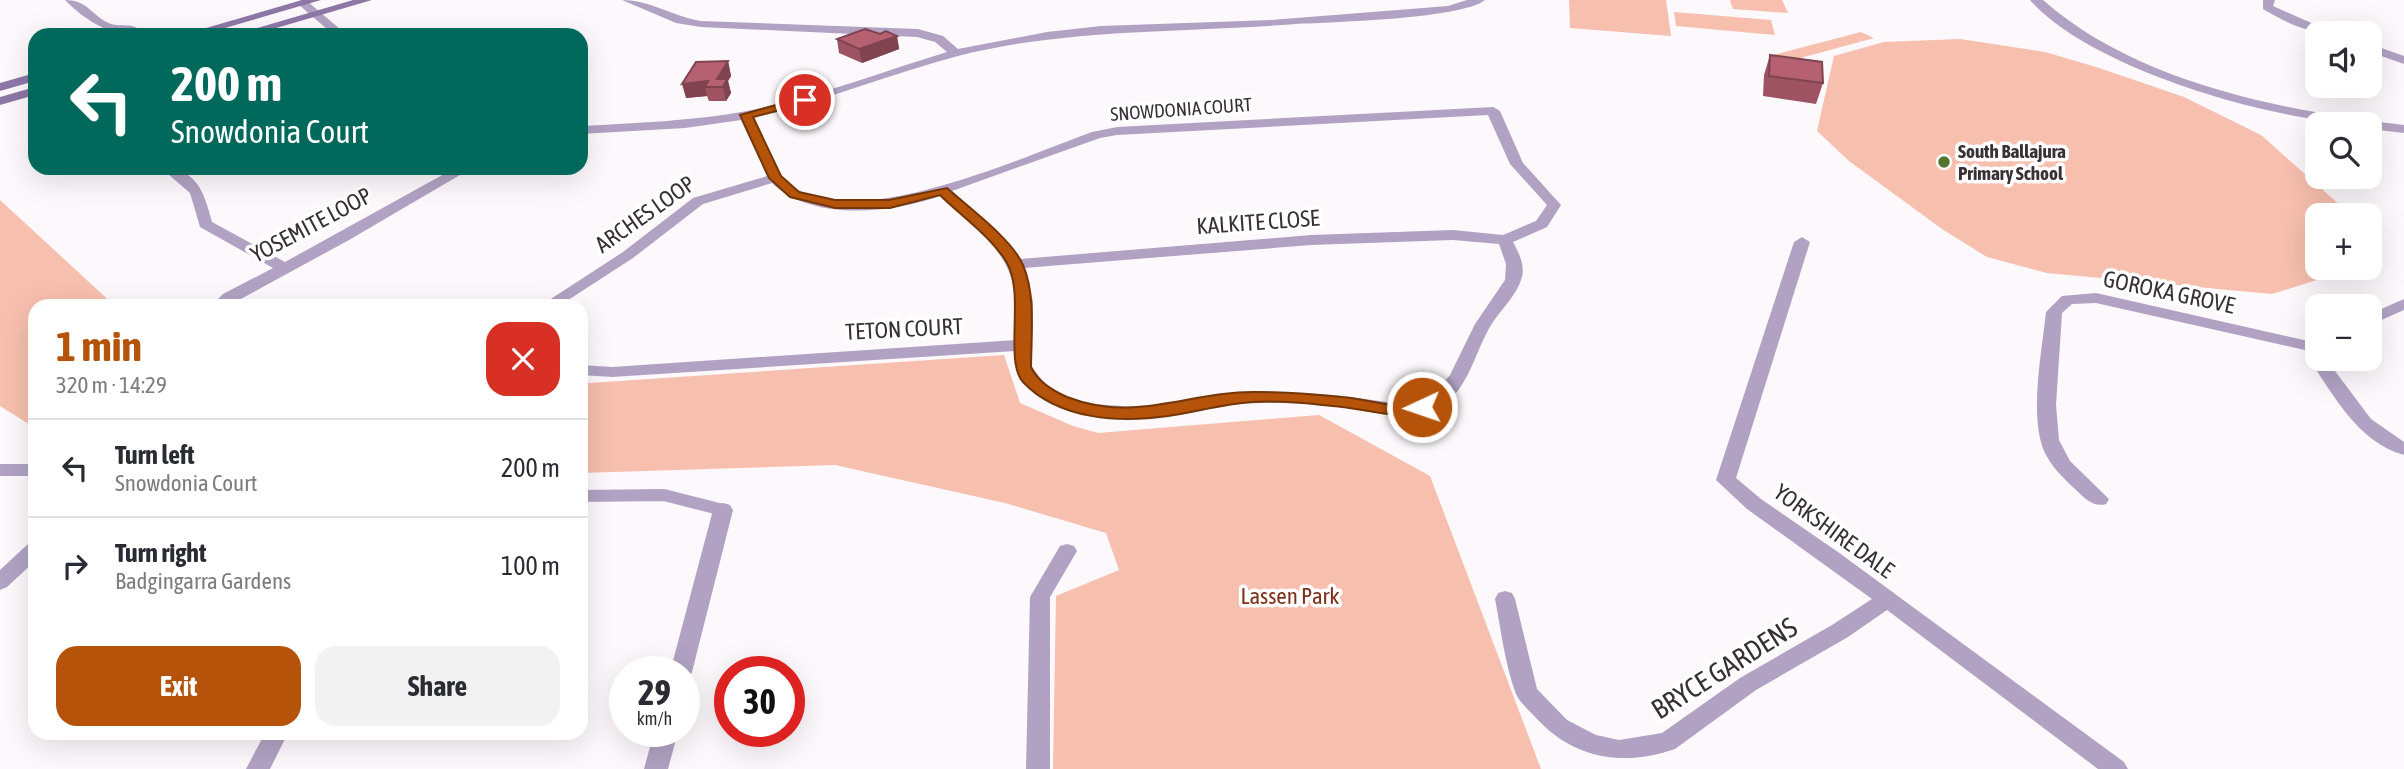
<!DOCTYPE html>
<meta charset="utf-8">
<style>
:root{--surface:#fff;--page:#f2f2f3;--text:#2b2b33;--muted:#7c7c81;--line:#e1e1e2;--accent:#b45309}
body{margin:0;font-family:"Asap Condensed",sans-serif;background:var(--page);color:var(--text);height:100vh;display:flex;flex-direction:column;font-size:26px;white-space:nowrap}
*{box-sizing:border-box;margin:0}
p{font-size:23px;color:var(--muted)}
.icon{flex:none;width:38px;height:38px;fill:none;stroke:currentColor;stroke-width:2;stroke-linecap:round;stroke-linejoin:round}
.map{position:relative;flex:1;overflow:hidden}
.panel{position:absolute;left:28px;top:299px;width:560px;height:441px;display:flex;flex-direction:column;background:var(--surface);border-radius:21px;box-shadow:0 7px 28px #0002}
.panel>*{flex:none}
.guide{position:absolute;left:28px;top:28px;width:560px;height:147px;border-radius:21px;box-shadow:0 7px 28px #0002;background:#00695c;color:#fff;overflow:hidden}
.fabs{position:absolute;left:2305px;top:21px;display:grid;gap:14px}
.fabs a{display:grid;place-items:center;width:77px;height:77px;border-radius:14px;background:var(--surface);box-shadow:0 7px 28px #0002;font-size:35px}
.speed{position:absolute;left:609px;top:656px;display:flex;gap:14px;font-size:35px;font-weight:700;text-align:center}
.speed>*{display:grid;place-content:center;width:91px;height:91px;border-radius:50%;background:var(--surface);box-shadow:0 7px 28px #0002;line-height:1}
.speed small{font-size:18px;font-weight:400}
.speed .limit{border:10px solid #d22;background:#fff;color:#111}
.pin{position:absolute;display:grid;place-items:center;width:60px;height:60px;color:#fff;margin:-30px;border:4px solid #fff;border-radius:50%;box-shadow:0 2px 7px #0007}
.me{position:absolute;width:77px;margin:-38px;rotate:267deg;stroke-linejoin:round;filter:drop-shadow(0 0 5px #0008)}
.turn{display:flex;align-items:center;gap:24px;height:147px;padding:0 28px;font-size:32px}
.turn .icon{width:91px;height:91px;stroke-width:2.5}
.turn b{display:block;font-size:49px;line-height:60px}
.round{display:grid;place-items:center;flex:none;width:74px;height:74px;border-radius:21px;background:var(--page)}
.overview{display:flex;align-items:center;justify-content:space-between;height:119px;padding:0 28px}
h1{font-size:42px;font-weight:700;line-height:52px;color:var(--accent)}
.action{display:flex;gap:14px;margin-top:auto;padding:14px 28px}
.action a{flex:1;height:80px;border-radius:21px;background:var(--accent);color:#fff;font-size:28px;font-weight:700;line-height:80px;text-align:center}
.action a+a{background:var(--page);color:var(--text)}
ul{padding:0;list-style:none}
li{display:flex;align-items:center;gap:21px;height:98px;padding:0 28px;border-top:2px solid var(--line)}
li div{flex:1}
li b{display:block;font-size:26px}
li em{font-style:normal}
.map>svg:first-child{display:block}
.green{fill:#f7bfae}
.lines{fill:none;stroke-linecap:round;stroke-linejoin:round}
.service{stroke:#b1a2c3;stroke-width:12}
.minor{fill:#b1a2c3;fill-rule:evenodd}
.secondary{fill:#8e77a7;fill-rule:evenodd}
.wall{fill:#9d5362}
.shaded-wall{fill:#7f4450}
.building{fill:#b66172;stroke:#7f4450;stroke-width:2}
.route{fill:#b45309;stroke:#753606;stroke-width:2}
.poi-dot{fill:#52742c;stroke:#fff;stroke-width:2.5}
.labels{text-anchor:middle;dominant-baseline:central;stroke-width:7;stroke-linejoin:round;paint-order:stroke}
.far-street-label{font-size:19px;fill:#383036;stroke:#fff}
.far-poi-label{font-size:19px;font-weight:bold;fill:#383036;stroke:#fff;text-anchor:start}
.street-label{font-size:23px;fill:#383036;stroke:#fff}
.park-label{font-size:23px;fill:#7e3118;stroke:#fff}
.near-street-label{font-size:28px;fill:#383036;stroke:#fff}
</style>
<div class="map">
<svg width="2404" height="769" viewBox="0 0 2404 769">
<rect width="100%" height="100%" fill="#fcf8fb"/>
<path class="green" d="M1569,0h97l5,36 -101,-8z
M1730,0h52l6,13 -55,-4z
M1674,12l97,8 4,15 -99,-9z
M1861,32l13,6 -92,25 -13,-7z
M1960,39l85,13 51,15 88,30 77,38 90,80h-34v53h24l-21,11 -48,15 -225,-21 -60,-16 -45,-28 -93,-68 -32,-30 17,-75 50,-14z
M0,200l115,106h-80v122l-35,-22z
M1004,355l16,48 53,23 25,7 221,-18 111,61 111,293h-488l3,-173 63,-26 -13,-37 -101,-30 -170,-38 -254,8v-92l9,2z"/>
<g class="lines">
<path class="service" d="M581,496l83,-1 59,15"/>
<path class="minor" d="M65,0c24,0 27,17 46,24 10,3 19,-1 28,5 -21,15 -59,-13 -74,-29z
M301,0l6,1 40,34h-13l-35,-30 -2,-2z
M622,0c28,0 52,17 79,21l217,8 25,7 15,13 89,-17 54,-6 170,-6 177,-14 19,-6h18c-24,19 -152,22 -189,24 -113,9 -228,4 -338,32 -69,18 -135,46 -204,61 10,23 17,54 38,69 62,48 233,-30 300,-54l25,-5 376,-20 7,4 23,52 38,42 -14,22 -34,15c6,11 12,23 9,35 -5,18 -19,30 -29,45 -20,30 -24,76 -63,89 -28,9 -55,1 -84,-3 -26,-4 -53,-5 -80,-5 -75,-1 -147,34 -220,-2 -21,-11 -32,-27 -31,-50l-403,26 -31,-2v-10l31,2 404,-27c5,-83 -20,-92 -76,-144 -48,17 -128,26 -168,-13l-69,21 -70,54 -74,48h-19l83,-54 70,-54 74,-22 -26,-56 -56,8 -104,6v-8c55,-3 111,-5 166,-15 68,-13 134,-39 200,-59l-12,-10 -18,-5 -216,-10 -25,-4zM1488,115l22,49 37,41 -11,16 -33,14 -50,-5 -142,5 -291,24 -23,-28 -45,-40 148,-53 17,-3zM1453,240l46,4 7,20 -1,16 -30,44 -25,51 -19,21 -12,6 -16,2 -69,-9 -69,-4 -26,1 -100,15 -49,-3 -22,-7 -23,-13 -13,-17 1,-66 -9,-33 287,-23z
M2030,0h13c94,83 241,111 361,125v8l-34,-4v-5c-91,0 -280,-55 -340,-124z
M2263,0h12l-2,6 61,27c-26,1 -49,-11 -71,-24z
M2370,44l34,12v8l-34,-12z
M161,168c36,0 43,24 51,54l73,40 170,-94h17l-123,72 -121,66h-17l12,-12 50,-26 -73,-41 -10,-34z
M1802,237l8,5 -74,236 25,21 77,53 286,210 4,7h-30l-211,-159 -39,27 -92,53 -81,59c-51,18 -101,10 -138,-30 -7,-8 -17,-16 -21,-25 -11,-29 -15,-64 -21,-95l3,-6 7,-2 7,2 3,6 22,90 30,31 29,15 23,5 43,-7 78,-55 92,-53 40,-26 -125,-90 -31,-29 78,-238z
M2096,293l212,48 9,-3v11l-8,2 -213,-48 -24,1 -10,9 -6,92 3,35 11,21 39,38 -3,5c-14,4 -22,-7 -32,-16 -11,-10 -23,-22 -30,-37 -15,-36 -2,-100 2,-139l16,-16z
M2404,299v11l-34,15v-11z
M2317,354v5h9l45,60 33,23v13c-46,-13 -70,-59 -95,-96z
M0,464h35v12h-35z
M723,503l7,2 3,5 -41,162 -3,6 -5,2v-8h-14l43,-162 3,-5z
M35,542v19l-28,26 -7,3v-20l28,-26z
M1067,544l7,2 3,5 -27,46v172h-24l4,-172 30,-51z
M654,732h24l-10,37h-24z
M265,733h23l-18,36h-24z"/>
<path class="secondary" d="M302,0h19l-120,35h-19z
M353,0h19l-120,35h-19z
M35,73v8l-35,10v-8z
M35,87v8l-35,10v-8z"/>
</g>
<path class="wall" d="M880,34l17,2 2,13 -37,14 -23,-10 -2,-14z
M1770,55l53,28 -7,21 -53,-8 1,-21z
M728,61l3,15 -3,5 3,12 -5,8h-17l-2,-5 -21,2z"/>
<path class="shaded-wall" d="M897,36l2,13 -37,14 -3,-14z
M728,61l3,15 -3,5 3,12 -5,8 -3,-14 -6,-8z
M708,81l-3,6 2,9 -21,2 -4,-14z"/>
<path class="building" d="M865,29l15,5 6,-3 11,5 -38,13 -22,-10z
M1770,55l52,7 1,21 -54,-7z
M728,61l-11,18h10l-4,8h-18l3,-6 -26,3 14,-22z"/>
<path class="route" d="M805,97l4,1v5l-56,14 28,59 18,16 36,8h54l58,-12c22,20 64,50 76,77 13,31 8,69 8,102 7,15 22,24 36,30 70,27 121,-6 190,-5 28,0 57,2 85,5 18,1 35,7 53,8 12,0 27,-8 35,2 -14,17 -67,2 -88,0 -29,-3 -61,-7 -90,-5 -29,2 -56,10 -84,14 -48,7 -109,4 -145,-34 -19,-21 2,-88 -16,-119 -15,-26 -46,-47 -67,-68l-50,13h-55l-45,-11 -21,-19 -29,-63z"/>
<circle class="poi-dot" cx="1944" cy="162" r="7"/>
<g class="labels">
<g class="far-street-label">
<text transform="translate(1181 109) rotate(-4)">SNOWDONIA COURT</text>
</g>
<g class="far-poi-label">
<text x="1958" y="151">South Ballajura<tspan x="1958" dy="22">Primary School</tspan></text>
</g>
<g class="street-label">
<text transform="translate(645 214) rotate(-35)">ARCHES LOOP</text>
<text transform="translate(1258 222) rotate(-4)">KALKITE CLOSE</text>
<text transform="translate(311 225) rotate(-28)">YOSEMITE LOOP</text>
<text transform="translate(2169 292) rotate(12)">GOROKA GROVE</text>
<text transform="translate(904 329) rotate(-3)">TETON COURT</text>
<text transform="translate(1834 531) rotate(36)">YORKSHIRE DALE</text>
</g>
<g class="park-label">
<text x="1290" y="596">Lassen Park</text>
</g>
<g class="near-street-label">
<text transform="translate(1724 668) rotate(-32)">BRYCE GARDENS</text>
</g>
</g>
</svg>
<div class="fabs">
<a><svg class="icon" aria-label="sound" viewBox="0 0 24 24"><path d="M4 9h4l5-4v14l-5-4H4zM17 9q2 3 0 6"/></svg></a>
<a><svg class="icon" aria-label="search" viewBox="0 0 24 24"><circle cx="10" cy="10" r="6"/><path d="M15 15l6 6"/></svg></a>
<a>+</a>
<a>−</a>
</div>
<div class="speed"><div>29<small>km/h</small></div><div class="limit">30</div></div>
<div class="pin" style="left:805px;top:100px;background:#d93025"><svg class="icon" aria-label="arrive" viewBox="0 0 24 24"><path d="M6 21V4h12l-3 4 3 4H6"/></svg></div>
<svg class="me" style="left:1422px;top:407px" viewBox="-20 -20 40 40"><circle r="17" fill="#b45309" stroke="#fff" stroke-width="3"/><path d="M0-11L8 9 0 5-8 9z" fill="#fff"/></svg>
<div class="guide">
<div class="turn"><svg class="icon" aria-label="left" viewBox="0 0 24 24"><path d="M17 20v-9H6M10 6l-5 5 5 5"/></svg><div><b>200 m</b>Snowdonia Court</div></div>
</div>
<section class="panel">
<div class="overview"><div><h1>1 min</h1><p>320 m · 14:29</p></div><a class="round" style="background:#d93025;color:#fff"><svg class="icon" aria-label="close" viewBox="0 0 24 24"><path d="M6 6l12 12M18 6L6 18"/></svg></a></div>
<ul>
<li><svg class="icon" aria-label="left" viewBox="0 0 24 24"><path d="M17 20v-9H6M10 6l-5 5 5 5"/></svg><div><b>Turn left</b><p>Snowdonia Court</p></div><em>200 m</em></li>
<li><svg class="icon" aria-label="right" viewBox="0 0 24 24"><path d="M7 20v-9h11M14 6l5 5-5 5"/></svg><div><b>Turn right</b><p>Badgingarra Gardens</p></div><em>100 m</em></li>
</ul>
<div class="action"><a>Exit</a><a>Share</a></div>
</section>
</div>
